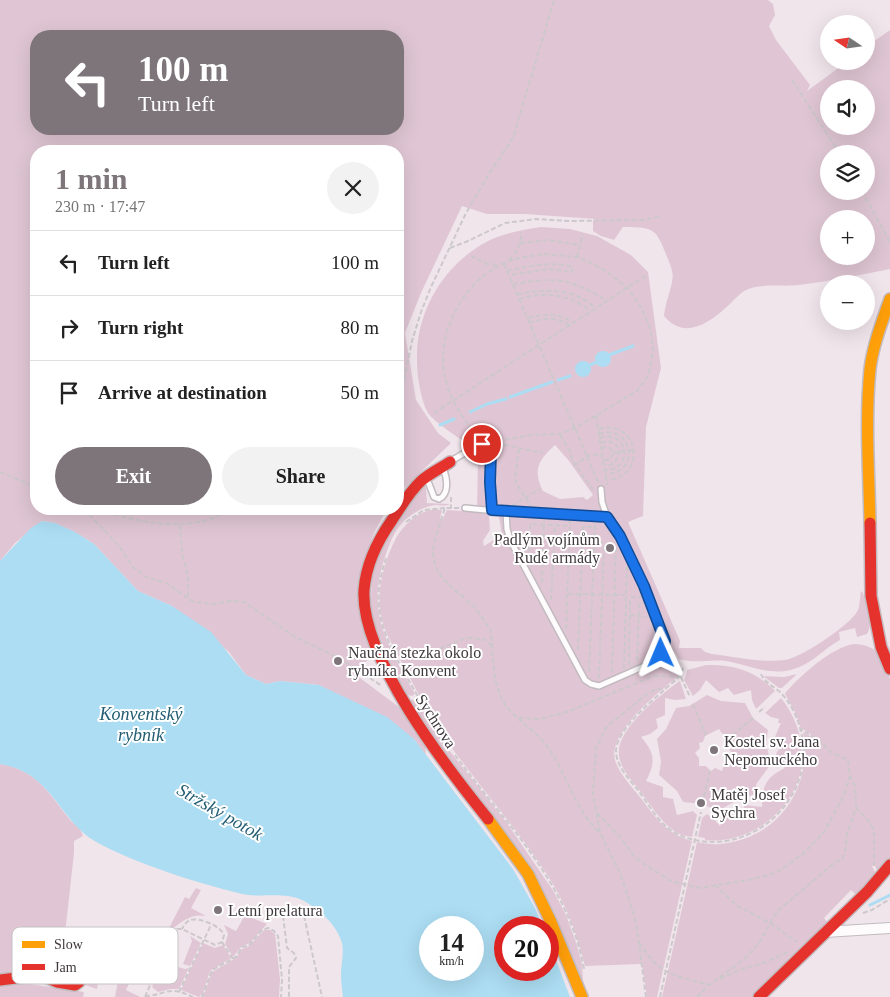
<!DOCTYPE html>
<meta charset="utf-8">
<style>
:root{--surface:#fff;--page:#f2f2f2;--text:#222;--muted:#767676;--line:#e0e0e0;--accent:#7d7579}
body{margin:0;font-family:Georgia,serif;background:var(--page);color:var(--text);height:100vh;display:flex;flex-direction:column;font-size:19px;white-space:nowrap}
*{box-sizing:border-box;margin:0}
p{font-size:16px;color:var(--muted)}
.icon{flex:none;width:28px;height:28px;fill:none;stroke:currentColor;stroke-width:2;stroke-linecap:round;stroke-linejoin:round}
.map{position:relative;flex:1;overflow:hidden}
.sheet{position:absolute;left:30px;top:145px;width:374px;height:370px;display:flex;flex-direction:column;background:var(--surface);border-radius:20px;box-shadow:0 5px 20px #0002}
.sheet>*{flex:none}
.hud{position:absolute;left:30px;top:30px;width:374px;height:105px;border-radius:20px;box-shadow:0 5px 20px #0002;background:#7d7579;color:#fff;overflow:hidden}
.needle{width:32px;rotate:283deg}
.buttons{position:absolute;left:820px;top:15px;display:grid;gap:10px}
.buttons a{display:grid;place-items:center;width:55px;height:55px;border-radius:50%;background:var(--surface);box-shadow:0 5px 20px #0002;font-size:25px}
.speed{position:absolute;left:419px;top:916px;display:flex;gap:10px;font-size:25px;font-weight:700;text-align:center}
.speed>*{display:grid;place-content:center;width:65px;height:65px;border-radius:50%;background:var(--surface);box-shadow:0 5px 20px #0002;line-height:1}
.speed small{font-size:12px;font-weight:400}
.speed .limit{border:8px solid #d22;background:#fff;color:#111}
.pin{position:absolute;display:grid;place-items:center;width:42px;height:42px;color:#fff;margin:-21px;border:2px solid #fff;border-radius:50%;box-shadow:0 1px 5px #0007}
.me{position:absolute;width:55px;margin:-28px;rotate:359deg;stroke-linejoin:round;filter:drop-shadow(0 0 4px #0008)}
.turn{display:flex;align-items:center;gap:18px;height:105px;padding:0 25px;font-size:22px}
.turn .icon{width:65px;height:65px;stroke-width:2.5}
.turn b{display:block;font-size:35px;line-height:42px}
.round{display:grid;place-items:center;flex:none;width:52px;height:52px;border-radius:26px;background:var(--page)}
.head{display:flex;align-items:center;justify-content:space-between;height:85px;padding:0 25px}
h1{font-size:30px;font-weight:600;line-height:38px;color:var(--accent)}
.button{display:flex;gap:10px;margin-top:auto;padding:10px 25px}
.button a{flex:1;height:58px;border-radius:30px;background:var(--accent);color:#fff;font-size:20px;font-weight:600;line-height:58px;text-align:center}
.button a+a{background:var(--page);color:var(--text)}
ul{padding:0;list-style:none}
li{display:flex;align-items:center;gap:15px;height:65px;padding:0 25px;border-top:1px solid var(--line)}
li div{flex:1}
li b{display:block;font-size:19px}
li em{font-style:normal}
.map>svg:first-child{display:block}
.green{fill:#e0c6d4;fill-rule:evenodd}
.water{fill:#acddf3;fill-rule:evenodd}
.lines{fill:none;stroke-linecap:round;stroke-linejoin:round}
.stream{stroke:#acddf3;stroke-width:3}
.lane-casing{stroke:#c2bbbf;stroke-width:8}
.street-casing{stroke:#c2bbbf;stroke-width:12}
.slow-casing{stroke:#c2bbbf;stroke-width:14}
.jam-casing{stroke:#c2bbbf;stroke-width:14}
.path{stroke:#ccc8cb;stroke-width:2;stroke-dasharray:5 2.5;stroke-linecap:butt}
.lane{stroke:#fdfbfc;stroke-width:5}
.street{stroke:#fdfbfc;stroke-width:10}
.slow{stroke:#ff9f0a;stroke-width:11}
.jam{stroke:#e5322d;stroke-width:11}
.route-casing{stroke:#114b97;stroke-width:12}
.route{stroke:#1a73e8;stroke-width:9}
.poi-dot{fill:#7d7579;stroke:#fff;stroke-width:2}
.labels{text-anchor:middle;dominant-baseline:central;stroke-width:4;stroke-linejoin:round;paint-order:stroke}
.poi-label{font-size:16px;fill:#3f383c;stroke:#fff;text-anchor:start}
.street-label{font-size:16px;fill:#3f383c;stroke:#fff}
.water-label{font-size:18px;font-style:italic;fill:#235d72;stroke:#fff}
.key{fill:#fff;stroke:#c5c3c4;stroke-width:1}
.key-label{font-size:14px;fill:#3f383c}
</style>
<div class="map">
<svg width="890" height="997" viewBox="0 0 890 997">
<rect width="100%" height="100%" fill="#f0e5eb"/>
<path class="green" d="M0,0h768l5,4 2,11 -6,11 7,14 34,45 -3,6 41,-30h18v-14l24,-17v239c-30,6 -60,12 -91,16 -15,2 -40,-2 -53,5 -6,3 -10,8 -14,12 -20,19 -46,40 -68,14 1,-12 6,-23 8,-34 2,-9 -1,-15 -4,-23 -12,-29 -11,-32 -45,-32l-9,13 -13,-4 -8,-5v-11l2,-1 -70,-5h-38l-25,-8 -41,87 -16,40 11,67 22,33 13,10 -53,51v-343h-362v358h351l-13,24 -14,39 13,84 -14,11 1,11 39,29 26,36 1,12 -12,-16 -95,-54 -39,-4 -14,3 -20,-9 -17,-23 -57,-46 -34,-15 -44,-47 -19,-12 -20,-9 -13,-2 -27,22 -15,18zM36,36h362v93h-362zM829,89h37v37h-37zM829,154h37v37h-37zM829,219h37v37h-37z
M541,227l29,2 27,7 34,19 17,17 13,96 -15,59 -3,89 -15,6 52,119 -1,7h22l4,4 7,2c24,3 49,9 73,6 16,-2 67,-36 73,-50 2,-5 2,-13 3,-19l2,2c4,13 11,29 4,41l-10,3 -2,-9 -16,4 1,8c-11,6 -18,13 -28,20 -33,22 -54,7 -86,1 -16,-2 -32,3 -47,-2l-5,-8 -5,2 11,22c-20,16 -72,57 -65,85 4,14 19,29 28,41 13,18 26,34 49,40l-35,156h-10l-5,-33 -57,2c-8,-32 -19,-62 -37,-90 -28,-43 -61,-81 -91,-121 -21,-28 -37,-58 -53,-88 -9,-18 -21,-36 -24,-56 -3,-24 5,-52 16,-73 9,-15 27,-32 46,-28l-2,9 2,1 5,-10 30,2 1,-57c-4,-4 -7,-8 -11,-11 -9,-7 -33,-22 -39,-31 -7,-12 -11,-37 -11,-52 -2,-52 31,-104 80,-124 14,-5 29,-8 44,-10zM555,445l14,16 24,34 -6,5 -4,-3 -23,2 -17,-8c-11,-22 -4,-31 12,-46zM489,516l10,1 3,18 -18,11 -1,-5 7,-11z
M423,486l3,2 1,15 23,1c-5,3 -9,1 -15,1 -9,1 -18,6 -25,11 -13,9 -19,23 -24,38 -21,59 1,89 29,140l-3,2 -8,-2 -36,-84 3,-13 2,-36z
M854,644c25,1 29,14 36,35v180l-12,13 -3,-6h-3l5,10 -20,20 -6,-6 -27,28 4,5 -33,35 -6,-1 -1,3 -34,37h-92l35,-155c7,1 15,3 23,2 58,-5 93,-56 83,-112l7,4 1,-2 -10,-6 -6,-16 -10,-18 1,-2c15,-17 46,-45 68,-48z
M706,665c27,-1 50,6 69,26l-19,18 -4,-9 -1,-10 -17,5 -6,-7 -9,4 -13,-12 -6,10 -7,6 -9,-16 2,-4 1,-6z
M797,674l-15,14h-3l-16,-12 21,1z
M680,681l6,18 -11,1 -10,-2v17l-9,4 2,9 -8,6 -9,3c14,16 15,25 5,44l17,6v10l10,2 4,16 16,-4 4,4 -5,22c-3,-1 -7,-1 -10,-2 -16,-5 -32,-31 -42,-44 -8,-10 -20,-23 -21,-36 -4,-25 42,-61 61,-74z
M707,695l14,6 24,2 8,15 15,12 -2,13 5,21 -14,19 -4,12 -14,4 -21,12 -16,-7 -19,-2 -6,-11 -18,-16 2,-13 -4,-23 9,-10 10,-21 13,-2zM719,729l10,14 -2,4 4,4 -2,3 1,7 -3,4 -3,-1 -2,7 -7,-3 -4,3 -5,-5h-7v-8l-4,-5 5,-5 -1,-5 4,-1 2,-6z
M406,698l13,4 26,43 62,78 47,69 12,23 11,30 5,19 2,32 -10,-26 -86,-155z
M781,698c16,20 24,45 20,71 -8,43 -53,76 -96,71v-2l-7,-1 4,-19 5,-4 6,4 7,8 4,-8 8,-7 9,3 4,-9 17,2c0,-21 4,-30 23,-39l-6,-7 -3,-7 5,-8 -7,-7 7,-16h-3l1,-4 -8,-2 -6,-4z
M0,764c38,6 49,30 71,57 5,5 10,7 12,15l-9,5v12l-12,108 -23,9 -39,5z
M196,888l5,2 -10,18 15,8c-15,-3 -25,6 -36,15l-2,-1 17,-33 4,2z
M245,915l22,9 -17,19 -8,3 -9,11 -8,-13 3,-10 -4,-9 12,6z
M264,930h6l5,4 5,45 -1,18h-76l9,-25 24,-14 6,-9 7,-3z
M190,936l11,7 -11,23 -7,-2 9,-23z
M203,943l12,5 8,-3 8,13 -21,13 -7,22 -4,4 -18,-7z
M115,949l24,8 -2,8 -36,-5 -4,29 -15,-5 4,-24 10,-8 16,1z
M162,961l2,2 21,6 4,-1 -10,21h-9l-12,3 -6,-5z
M119,975l13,2 -6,13 14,7h-25z
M23,983l61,9 -1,5h-83v-11z"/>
<path class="water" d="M595 359a8 8 0 1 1 16 0a8 8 0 1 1-16 0Z
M575 369a8 8 0 1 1 16 0a8 8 0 1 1-16 0Z
M42,521l13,2 20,9 19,12 44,47 34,15 39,26 35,43 20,9 14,-3 39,4 68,32 27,22 99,130 22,39 8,19 -38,1v42h43v-31l22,58h-227c-1,-8 -2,-15 -2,-23 0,-10 4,-24 0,-34 -3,-8 -10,-19 -17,-24 -6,-5 -15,-13 -22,-16 -20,-9 -44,-1 -64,-7 -44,-11 -100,-29 -140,-50 -40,-22 -44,-70 -98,-79v-203l31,-33zM430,928h42v42h-42z"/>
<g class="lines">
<path class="stream" d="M609,355l24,-9
M590,365l7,-3
M558,380l12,-4
M510,397l42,-15
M470,412l17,-8 19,-5
M440,425l14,-6
M870,905l20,-10"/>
<defs>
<path id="lane" d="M451,461l22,-13 9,-4 5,2 4,4 -1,32 2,28
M426,479l3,5 5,13 5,2c11,-5 8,-22 4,-31
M465,508l41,4 101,5
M506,512l1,17 3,11 75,140 6,4 8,2 57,-25 5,-8 4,-12 -21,-56 -24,-49 -13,-19 -5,-15 -1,-13"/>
<path id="street" d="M825,932l65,-4"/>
<path id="slow" d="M870,523c-1,-51 -5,-103 0,-154 3,-24 12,-47 20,-70
M488,819l40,55 23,48 31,75"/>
<path id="jam" d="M450,462c-9,6 -20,11 -29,19 -12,11 -20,26 -29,39 -14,20 -26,44 -28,70 -4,67 83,178 124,229
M870,523l1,73 10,51 9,22
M0,980l40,-5 25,-11 16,-1 3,9 -5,10 -4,3 -18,-3 -17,-7
M759,997l108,-105 23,-27"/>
</defs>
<use href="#lane" class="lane-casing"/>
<use href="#street" class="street-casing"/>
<use href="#slow" class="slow-casing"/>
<use href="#jam" class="jam-casing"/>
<path class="path" d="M792,80l48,74
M862,191l28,51
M520,243l28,-3 32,5
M450,248l18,-7 37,-18 31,-4 32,2 74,-1 17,-3
M544,254l33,3 16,7 13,7 22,17 14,21 9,22 2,21 -5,24 -11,15 -62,37 -16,6 -28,1 -49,9c-13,-19 -28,-36 -35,-59 -14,-46 12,-98 53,-120 13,-7 29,-9 44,-11z
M471,256l16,8 12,1
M577,257l6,-23
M509,260c8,-8 13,-17 12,-28
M504,264l94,218
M507,271c22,-5 44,-10 66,-4l-1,5 -24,-3 -38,6
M513,284c28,-4 46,-8 73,5 7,4 14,7 21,12
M517,294c28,-5 56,-7 78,14
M519,299c27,-8 49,-5 72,12
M528,318c16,-4 31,-6 45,5
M529,323c14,-5 27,-7 40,2
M398,409l14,-68 9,-29 10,-25 35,-74 24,-41 23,-34 41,-138
M434,413l213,-138
M596,416l11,69
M599,429c39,-11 50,48 8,51
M599,434c33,-11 43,39 7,40
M560,435l10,16 2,9 21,30
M600,438c27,-10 35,31 6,32
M498,441l2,3 43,9
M601,443c9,-4 16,0 19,9l-5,10 -5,3h-5
M519,449l-4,29 1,5 15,23
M602,449l2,-2 6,1 3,5
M613,453l20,-3
M604,460h6l3,-7
M574,466l13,-10 15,-2
M0,472l36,15
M451,497v11
M512,506l28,-17
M459,508h-14c-4,13 -11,30 -12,44 0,28 27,39 43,57 5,7 10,15 15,22 2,22 1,48 11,68 10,20 32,29 45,47 20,27 27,63 53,87
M84,509l35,37 15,22 12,9 20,6 28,19 20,2 17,-3 13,1 51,35 46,22 41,27
M92,509c36,9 73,21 111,12 9,-2 17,-4 22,-12
M406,522l18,-12 21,-2
M180,525l2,27 6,25v21
M594,535l7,7 3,5 -5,132
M386,558c-5,16 -9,32 -7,49 3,34 30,72 46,102
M529,559l1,-35 40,2
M542,583l2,-62
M568,594l57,1
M551,600l4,-75
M630,615l17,2
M566,629l4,-108
M578,650l5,-123h12
M395,651h40l30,-13h8l13,2 6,6
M637,661l2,-58h4
M629,665l1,-66 2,-2h9
M683,668c-3,11 -11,14 -19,22 -15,14 -47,39 -48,61 0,15 14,29 22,39 11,15 21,34 37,43 8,4 17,7 26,8 60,9 116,-50 100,-109 -3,-15 -11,-30 -21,-40 -7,-6 -16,-10 -19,-18
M624,669l3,-103
M589,672l6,-148
M612,672l4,-127
M681,677l9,20
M693,704l13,31
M759,712l6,-5
M519,718l20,1 28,-7 87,-36 27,1
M727,740l26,-22
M455,755c49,67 114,128 129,214
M702,804l8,-33
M856,808l11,11 7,11v36
M597,813l24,25 12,17 11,9 27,17 28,7 49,-8 18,-4 13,-5 24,-17 21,-22 20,-37 6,-19 -2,-16 -17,-8 -10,-10 -20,-13
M715,885l21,20 34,18 27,19
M863,913l9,-3 18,-11
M283,916l4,32 7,5 2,5 -7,9v30
M304,916l18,81
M222,942l11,17
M639,943c6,6 9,14 15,19 19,17 33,16 55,23
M720,979l19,-9 24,-7 25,-11
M179,992l32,-67
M145,996c8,0 13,-2 20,-4 10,-3 19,1 28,5
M145,997l25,-59 7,-9h5l33,16 7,-3 2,-7c-3,-9 -25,-18 -34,-15 -4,2 -6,5 -8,9
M202,997l10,-27 24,-13 6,-10 7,-2 13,-15 6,-2 6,3 4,5 4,43 -1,18
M646,997l-10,-75 -15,-47 -21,-42 -7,-40 3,-44 10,-22 41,-33 10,-5 9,-1
M660,997l41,-185
M697,997c17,-20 44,-30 60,-52 9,-11 13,-25 23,-36l53,-45 10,-6 3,-11 1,-13 9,-26 -1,-22 -5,-10"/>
<use href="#lane" class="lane"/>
<use href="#street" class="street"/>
<use href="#slow" class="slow"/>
<use href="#jam" class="jam"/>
</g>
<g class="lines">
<defs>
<path id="route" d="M482,444l5,2 4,4 -1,32 2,28 115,7 13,19 24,50 21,55 -4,12"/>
</defs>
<use href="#route" class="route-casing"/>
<use href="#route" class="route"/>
</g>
<g class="poi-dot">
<circle cx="610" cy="548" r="5"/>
<circle cx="338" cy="661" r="5"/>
<circle cx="714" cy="750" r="5"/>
<circle cx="701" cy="803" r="5"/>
<circle cx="218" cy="910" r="5"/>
</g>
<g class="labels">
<g class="poi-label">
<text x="600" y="539" text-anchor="end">Padlým vojínům<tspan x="600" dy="18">Rudé armády</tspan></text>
<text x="348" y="652">Naučná stezka okolo<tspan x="348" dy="18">rybníka Konvent</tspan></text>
<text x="724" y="741">Kostel sv. Jana<tspan x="724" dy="18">Nepomuckého</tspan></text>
<text x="711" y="794">Matěj Josef<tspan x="711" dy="18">Sychra</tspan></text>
<text x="228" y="910">Letní prelatura</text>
</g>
<g class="street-label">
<text transform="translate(436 721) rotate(57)">Sychrova</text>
</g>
<g class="water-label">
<text x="141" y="714">Konventský<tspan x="141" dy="21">rybník</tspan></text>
<text transform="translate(220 812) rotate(30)">Stržský potok</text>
</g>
</g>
<rect x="12" y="927" width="166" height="57" rx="8" class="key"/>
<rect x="22" y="941" width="23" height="7" fill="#ff9f0a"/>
<rect x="22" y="964" width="23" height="6" fill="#e5322d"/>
<g class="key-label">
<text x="54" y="949">Slow</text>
<text x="54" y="972">Jam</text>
</g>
</svg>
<div class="buttons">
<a><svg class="needle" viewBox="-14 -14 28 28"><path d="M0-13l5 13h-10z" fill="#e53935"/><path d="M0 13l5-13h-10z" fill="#767676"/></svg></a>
<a><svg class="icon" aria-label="sound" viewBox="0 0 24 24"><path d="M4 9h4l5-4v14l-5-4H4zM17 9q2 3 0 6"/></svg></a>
<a><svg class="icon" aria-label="layers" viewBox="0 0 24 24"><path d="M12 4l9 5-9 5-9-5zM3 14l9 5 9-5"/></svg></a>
<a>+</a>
<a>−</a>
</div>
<div class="speed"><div>14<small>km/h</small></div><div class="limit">20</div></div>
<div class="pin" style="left:482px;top:444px;background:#d93025"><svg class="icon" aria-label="arrive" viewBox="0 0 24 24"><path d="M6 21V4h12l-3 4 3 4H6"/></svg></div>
<svg class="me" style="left:661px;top:653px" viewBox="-20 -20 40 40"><path d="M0-17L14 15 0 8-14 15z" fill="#1a73e8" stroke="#fff" stroke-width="4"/></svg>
<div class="hud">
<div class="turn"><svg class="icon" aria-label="left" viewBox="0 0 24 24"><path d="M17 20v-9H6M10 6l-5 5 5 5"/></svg><div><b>100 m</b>Turn left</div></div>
</div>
<section class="sheet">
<div class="head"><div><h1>1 min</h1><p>230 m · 17:47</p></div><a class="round"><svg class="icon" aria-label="close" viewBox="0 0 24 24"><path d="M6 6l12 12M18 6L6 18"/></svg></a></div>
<ul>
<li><svg class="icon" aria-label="left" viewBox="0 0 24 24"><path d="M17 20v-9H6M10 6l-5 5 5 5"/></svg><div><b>Turn left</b></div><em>100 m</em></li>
<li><svg class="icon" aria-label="right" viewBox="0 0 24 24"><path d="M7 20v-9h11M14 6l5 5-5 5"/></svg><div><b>Turn right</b></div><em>80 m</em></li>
<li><svg class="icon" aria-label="arrive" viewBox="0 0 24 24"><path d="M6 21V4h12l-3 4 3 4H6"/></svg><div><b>Arrive at destination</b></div><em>50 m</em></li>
</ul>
<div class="button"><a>Exit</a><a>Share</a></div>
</section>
</div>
